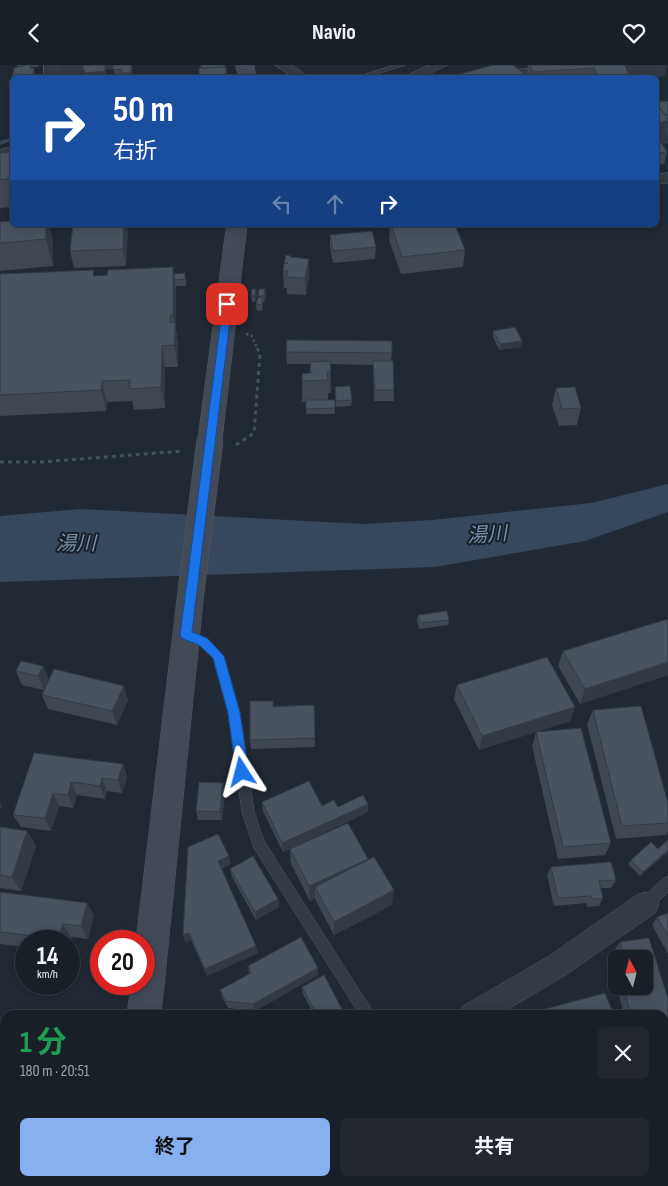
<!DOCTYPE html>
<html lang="ja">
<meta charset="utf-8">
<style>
:root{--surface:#191f27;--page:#22272f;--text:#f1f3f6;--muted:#9fa2a7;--line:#373d44;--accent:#86b0ef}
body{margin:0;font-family:"Sofia Sans Condensed","Noto Sans JP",sans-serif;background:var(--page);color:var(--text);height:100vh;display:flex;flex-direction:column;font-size:19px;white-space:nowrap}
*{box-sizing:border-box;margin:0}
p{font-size:16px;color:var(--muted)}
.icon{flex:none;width:28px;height:28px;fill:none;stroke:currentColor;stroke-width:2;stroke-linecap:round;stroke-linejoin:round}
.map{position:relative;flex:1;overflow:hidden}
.side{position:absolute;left:0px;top:945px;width:669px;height:176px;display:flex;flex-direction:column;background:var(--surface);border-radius:15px 15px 0 0;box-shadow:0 2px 12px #0003,0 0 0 1px var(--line)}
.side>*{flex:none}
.banner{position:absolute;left:10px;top:10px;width:649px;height:152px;border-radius:8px;box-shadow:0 2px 12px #0003,0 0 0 1px var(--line);background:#1a4fa0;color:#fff;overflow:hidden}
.needle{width:32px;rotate:353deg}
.buttons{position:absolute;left:608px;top:885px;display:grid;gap:10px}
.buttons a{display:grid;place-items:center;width:45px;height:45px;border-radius:8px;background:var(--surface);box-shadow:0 2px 12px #0003,0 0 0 1px var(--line);font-size:25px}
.speed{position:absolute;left:15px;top:865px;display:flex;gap:10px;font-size:25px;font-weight:700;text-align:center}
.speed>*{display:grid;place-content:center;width:65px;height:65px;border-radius:50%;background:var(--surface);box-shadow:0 2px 12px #0003,0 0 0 1px var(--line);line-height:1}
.speed small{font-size:12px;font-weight:400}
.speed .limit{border:8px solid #d22;background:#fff;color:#111}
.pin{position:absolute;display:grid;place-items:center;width:42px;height:42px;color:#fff;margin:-21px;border-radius:10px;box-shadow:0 2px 8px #0006}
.me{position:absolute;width:55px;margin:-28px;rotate:351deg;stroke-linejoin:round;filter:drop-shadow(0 0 4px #0008)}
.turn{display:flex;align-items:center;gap:18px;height:105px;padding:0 20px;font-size:22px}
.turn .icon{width:65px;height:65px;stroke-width:2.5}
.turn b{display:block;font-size:35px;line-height:42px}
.lanes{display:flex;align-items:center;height:48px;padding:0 20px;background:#0003;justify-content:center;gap:25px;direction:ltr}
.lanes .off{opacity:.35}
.round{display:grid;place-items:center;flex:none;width:52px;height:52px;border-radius:8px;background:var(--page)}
.summary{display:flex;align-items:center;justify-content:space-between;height:85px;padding:0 20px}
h1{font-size:30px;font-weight:700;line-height:38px;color:#1e9e55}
.button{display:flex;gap:10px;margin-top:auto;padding:10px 20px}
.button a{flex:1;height:58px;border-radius:8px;background:var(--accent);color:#111;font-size:20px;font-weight:700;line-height:58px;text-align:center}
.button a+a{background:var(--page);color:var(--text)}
header{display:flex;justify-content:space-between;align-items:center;height:65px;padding:0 20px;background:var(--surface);font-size:22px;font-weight:700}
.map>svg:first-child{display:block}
.water{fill:#37475c}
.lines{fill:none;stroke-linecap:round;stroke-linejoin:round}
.stream{fill:#37475c;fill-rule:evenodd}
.lane-casing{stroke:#515963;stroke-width:1}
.street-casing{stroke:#515963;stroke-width:1}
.secondary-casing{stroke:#515963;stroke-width:1}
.path-far1{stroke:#425355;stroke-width:2.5;stroke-dasharray:2.5 2.5;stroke-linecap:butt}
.path{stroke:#425355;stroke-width:3;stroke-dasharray:4 4;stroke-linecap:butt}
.lane{fill:#343b45;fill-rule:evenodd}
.street{fill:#343b45;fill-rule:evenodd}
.secondary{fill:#424a58;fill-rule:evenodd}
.secondary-bridge-casing{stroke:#515963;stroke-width:27;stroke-linecap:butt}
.secondary-bridge{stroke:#424a58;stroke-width:26}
.wall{fill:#3f4753}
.shaded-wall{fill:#333a43}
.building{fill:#495360;stroke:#333a43}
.route{fill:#1a73e8;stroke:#114b97}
.labels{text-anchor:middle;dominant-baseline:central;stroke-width:4;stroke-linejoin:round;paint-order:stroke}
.water-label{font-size:20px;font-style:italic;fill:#788ea9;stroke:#192029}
</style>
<header><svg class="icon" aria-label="back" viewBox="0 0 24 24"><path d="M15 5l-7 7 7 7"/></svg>Navio<svg class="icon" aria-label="heart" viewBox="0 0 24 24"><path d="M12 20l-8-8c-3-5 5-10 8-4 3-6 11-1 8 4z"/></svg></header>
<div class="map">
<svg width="668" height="1121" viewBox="0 0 668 1121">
<rect width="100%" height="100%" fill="#212934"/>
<path class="water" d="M668,419v28l-83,29 -150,26 -435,15v-66l80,-7 284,15 68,-4 159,-17z"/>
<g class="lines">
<path class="stream" d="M10,73h2v3l-12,4v-4z"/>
<defs>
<path id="lane" d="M394,0h12l-39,12h-10z
M186,565l21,9 17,17 16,57 14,99 10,29 111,174h-15l-106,-167 -12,-36 -14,-99 -15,-55 -14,-13 -17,-7 -2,-3 2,-3z
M668,812v15l-17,17 -5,1 -5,-1 -2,-5 2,-5 22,-20z
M664,1106l4,1v14l-9,-2 -2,-3h7z"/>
<path id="street" d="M44,0h14l-2,12h-12z
M275,0h17l17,12h-16z
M429,0h19l-26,12h-18z
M555,1l7,4 -2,3 -42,4h-24l2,-3 24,-5z
M12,82v9l-12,3v-9z
M668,108v10l-12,1v-9z
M646,827l9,3 4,9 -4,9 -91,63 -66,39h-39l4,-9 83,-48 91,-63z
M0,956l5,1v26l-5,-1z
M479,1116h30l2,5h-30z"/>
<path id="secondary" d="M236,0h18l2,12h-17z
M227,160h20l-25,215 -3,6 -9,3 -9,-3 -3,-6z
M191,515l10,3 3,8 -43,424h-34l4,-31h13v-43h-8l42,-350 3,-8z
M108,1116h38v5h-38z"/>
</defs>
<use href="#lane" class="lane-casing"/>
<use href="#street" class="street-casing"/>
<use href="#secondary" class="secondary-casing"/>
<path class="path-far1" d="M246,269l5,1 7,14"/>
<path class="path" d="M236,380l18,-12 6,-80 -3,-5
M0,397h41l142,-11"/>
<use href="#lane" class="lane"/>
<use href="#street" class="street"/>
<use href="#secondary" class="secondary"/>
<defs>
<path id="secondary-bridge" d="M191,526l19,-151"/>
</defs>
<use href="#secondary-bridge" class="secondary-bridge-casing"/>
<use href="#secondary-bridge" class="secondary-bridge"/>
</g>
<path class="wall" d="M17,0h22l-1,2h-6l-20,10v2v-1l5,-11z
M57,0h75l1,12h-18l-2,-8 -7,1 1,7h-23l-1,-4 -24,2z
M528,0h139l-3,11 -11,1h-127z
M226,2l1,10h-28z
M656,37h12v41l-5,1v1l4,7 -3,12 -8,1z
M12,87v55l-12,1v-55z
M0,157l12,3h37l4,17v24l-53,5z
M128,160l-2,41 -52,2 -4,-17z
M390,160h65l10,25 -2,17 -62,7 -12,-34z
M330,170l46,12 -1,12 -42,4 -3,-16z
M286,190l5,1v1l18,2v17l-3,19 -19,-1v-6h-3l-1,-17z
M0,209l95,2 79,-2 12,5v7h-10v44l2,14v23h-13v41l-31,2 -2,-9 -25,1 -1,9 -106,5z
M265,224l1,6 -2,7h-1l-1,9h-5l-1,-7 2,-8z
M257,230l-2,7h-3l-1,-6z
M493,266l28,16 -22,3 -6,-13z
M286,287l106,1 -1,8 3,29v11h-20l-1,-36 -43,-1 1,29h-3v7h7v14h-29v-12h-4v-28l7,-1 2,-3v-6h-24z
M335,322l17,13 -1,6 -15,1z
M556,323l25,20 -4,17 -18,1 -7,-21z
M418,550l31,5 -1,5 -29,4 -2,-9z
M668,554v56l-88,29 -22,-38 5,-15z
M43,601l6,14 -5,10 -22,-5 -6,-14z
M457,620l118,22 -5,14 -91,29 -25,-51z
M42,630l86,5 -11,25 -69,-16z
M314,640l1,42 -64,2 -1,-9 24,-34z
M593,645l75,93v29l-2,3 -50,4 -29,-115z
M536,667l75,111 -6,12 -47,4 -26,-113z
M34,688l89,11 4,13 -5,16 -15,-2 -2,8 -28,-4 -4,13 -14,-2 -8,25 -30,-4 -8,-12z
M223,718l2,9 -3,28h-24l-2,-9z
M262,737l60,4 16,1 30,-3v8l-85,40 -20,-41z
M0,762l27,4 9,15 -15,45 -21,-3z
M668,775v12l-28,24 -12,-12 3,-4 27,-11z
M188,782l43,17 -10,5 37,84 -51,23 -16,-36 -6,3z
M290,784l78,11 24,45 -58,30 -18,-34 -1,-3 -5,3 -19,-37z
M551,802l65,13 -5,8h-10l2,10 -4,8 -12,1 -1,-4 -32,3 -7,-31z
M230,804l48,30 1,8 -23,13 -24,-43z
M0,827l87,11 7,13 -6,23 -17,-2 -2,4h-43v6l-26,-3z
M668,848v41l-16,-29 5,-8z
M649,873l19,61v76l-4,-1v-59h-40l-7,-26 2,-3h25v-27h-26l-3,-10 5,-7z
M248,901l70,2v7l-63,36 -27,-3 -6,-11 -2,-7 29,-16z
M302,922l41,24v4h-29l-11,-21z"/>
<path class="shaded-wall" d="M31,0l2,9 1,-6 2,9h-21l15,-9z
M57,0h70l1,3 -22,2 1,7h-22l-3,-11 1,7 -24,2z
M131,0l1,5 1,7 -2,-4z
M625,0h42l-3,11 -11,1h-25l1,-3z
M525,9l-1,3h-14z
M668,56v5l-6,22 -6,1v-26z
M666,67h2v11l-5,1z
M46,160h3l4,17v24l-7,-27z
M124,160h4l-2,41 -3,-17z
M309,194v17l-3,19 -1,-17z
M173,202l3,21v42l2,14v23l-4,-22 1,-16 -2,-14z
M256,224l1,6 -2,7v-6z
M265,224l1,6 -2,7v-6z
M263,233v6l-1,7v-6z
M522,276l-1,6 -22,3 1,-6z
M162,281l3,21v41l-4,-21z
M102,316l5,21 -1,9 -5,-21z
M668,597v13l-88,29 5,-15z
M43,601l6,14 -5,10 -6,-14z
M124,621l4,14 -11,25 -5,-14z
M575,642l-5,14 -91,29 3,-14z
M123,699l4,13 -5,16 -4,-13z
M102,713l5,13 -2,8 -5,-13z
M71,717l6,13 -4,13 -5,-13z
M223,718l2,9 -3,28 -2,-8z
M53,728l6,13 -8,25 -6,-13z
M0,738l2,3 -2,5z
M368,739v8l-85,40 -1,-9z
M27,766l9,15 -15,45 -9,-14z
M668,785v2l-28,24 3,-4z
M229,791l2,8 -11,5 -2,-8z
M368,794l-1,15 -52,13v11l-5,3 -1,-15z
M394,825l-2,15 -58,30v-13z
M278,834l1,8 -23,13 -1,-8z
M87,838l7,13 -6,23 -7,-13z
M63,859l8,13 -2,8v-4h-9l-2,-2z
M189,868l2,7 -6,3 -2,-8z
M256,881l2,7 -51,23 -2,-7z
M318,903v7l-63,36 -2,-7z
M343,946v4h-8z"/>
<path class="building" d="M27,0h4l-1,3h4l-1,7 -21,3 2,-10z
M85,0h20v6l-20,2 -3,-7z
M113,0h18v8h-9v-4l-9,1z
M201,0h24v2l-24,1z
M493,0h20l12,9 -15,3h-61z
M530,0h97h-2l4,9 -31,2 -4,-8 -61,4z
M226,2v7l-7,1v2h-20v-9z
M596,10l2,2h-14l-1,-1z
M667,36l1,1v13h-3l-5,-7 -4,1v-7z
M660,43l8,11v2l-12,2v-14z
M660,76l7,11 -11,1v-11z
M12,87v26l-12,2v-27z
M12,156v4h34v14l-46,4v-21z
M73,160h51l-1,24 -53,2z
M391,160h64l10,25 -63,7z
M372,166l4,16 -43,4 -3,-16z
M286,190l5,1 -1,1 19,2 -4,19 -19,-1 2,-6h-5l1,-7 4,-1h-4z
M173,202v48h-3v8l5,-1 -1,23 -12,1 -1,41 -31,2v-9l-28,1 -1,9 -101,5v-121l94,-4 -1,6 14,-1 1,-5z
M185,208v6l-10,1 -1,-6z
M252,224h4l-1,7h-4z
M259,224h6l-1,7h-6z
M258,232l5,1 -1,7 -6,-1z
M515,262l7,14 -22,3 -7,-13z
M287,275l105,1v12l-106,-1z
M330,296l1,11h-4l1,8 -26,1v-7l9,-1 -1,-11z
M373,296h20l1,29h-19z
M350,321l2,14 -16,1 -1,-14z
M575,322l6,21 -19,1 -6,-21z
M306,335h29v8l-29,1z
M447,546l2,9 -29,3 -2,-8z
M668,554v43l-83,27 -22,-38z
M547,592l28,50 -93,29 -25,-51z
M21,596l22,5 -5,10 -22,-5z
M54,604l70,17 -12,25 -70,-16z
M250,636h23v6l41,-2 1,33 -65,2z
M641,641l27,97v20l-46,3 -29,-116z
M581,663l30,115 -48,4 -27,-115z
M34,688l89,11 -5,16 -16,-2 -2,8 -29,-4 -3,13 -15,-2 -8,25 -32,-3z
M309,716l13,25 12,-6 4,7 25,-12 5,9 -86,39 -20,-41z
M199,717l24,1 -3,29 -24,-1z
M348,758l20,36 -59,27 -19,-37z
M0,762l27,4 -15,46 -12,-2z
M218,769l11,22 -11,5 38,85 -51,23 -16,-36 -6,2 5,-88z
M668,775v10l-25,22 -12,-12 20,-18 7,7z
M253,791l25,43 -23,13 -25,-43z
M374,792l20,33 -60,32 -19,-35z
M611,797l5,18 -17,1 4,17 -11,1 -1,-3 -33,2 -7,-31z
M0,827l87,11 -6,23 -18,-2 -5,15 -58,-7z
M668,848v23l-11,-19z
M301,872l17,31 -65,36 -27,-3 -6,-11 31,-17 -3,-7z
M649,873l19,61v69l-4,-1v-52h-33l-8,-29h21v-27h-19l-5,-17z
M324,910l19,36 -8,4h-18l-15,-28z
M605,928l9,22h-75l-1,-4z
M438,1116h31l1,5h-32z
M628,1116l1,5h-39z"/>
<path class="route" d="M227,236l5,3 -40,328 15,6 17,18 16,57 9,59 -7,6 -6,-6 -8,-59 -15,-55 -14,-13 -18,-7 -1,-3 43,-331z"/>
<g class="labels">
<g class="water-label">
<text transform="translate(487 470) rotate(-4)">湯川</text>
<text x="76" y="479">湯川</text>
</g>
</g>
</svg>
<div class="buttons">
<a><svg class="needle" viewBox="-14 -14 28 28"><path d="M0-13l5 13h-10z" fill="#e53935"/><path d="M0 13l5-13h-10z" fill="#9fa2a7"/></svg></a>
</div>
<div class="speed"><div>14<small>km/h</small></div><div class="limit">20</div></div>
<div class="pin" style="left:227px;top:239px;background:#d93025"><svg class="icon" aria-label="arrive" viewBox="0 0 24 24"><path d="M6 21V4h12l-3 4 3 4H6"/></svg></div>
<svg class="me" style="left:242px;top:707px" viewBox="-20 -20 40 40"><path d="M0-17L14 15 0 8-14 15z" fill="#1a73e8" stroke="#fff" stroke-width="4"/></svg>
<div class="banner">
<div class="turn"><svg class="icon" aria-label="right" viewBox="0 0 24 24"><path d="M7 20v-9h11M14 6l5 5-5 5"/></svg><div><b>50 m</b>右折</div></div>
<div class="lanes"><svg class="icon off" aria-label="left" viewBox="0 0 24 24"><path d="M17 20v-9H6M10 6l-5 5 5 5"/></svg><svg class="icon off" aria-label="ahead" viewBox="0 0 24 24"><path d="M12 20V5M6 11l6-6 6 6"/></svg><svg class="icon" aria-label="right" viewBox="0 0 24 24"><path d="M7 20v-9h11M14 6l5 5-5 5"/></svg></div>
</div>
<section class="side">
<div class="summary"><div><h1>1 分</h1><p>180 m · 20:51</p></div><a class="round"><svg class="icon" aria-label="close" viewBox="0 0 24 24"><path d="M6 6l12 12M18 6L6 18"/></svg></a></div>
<div class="button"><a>終了</a><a>共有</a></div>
</section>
</div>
